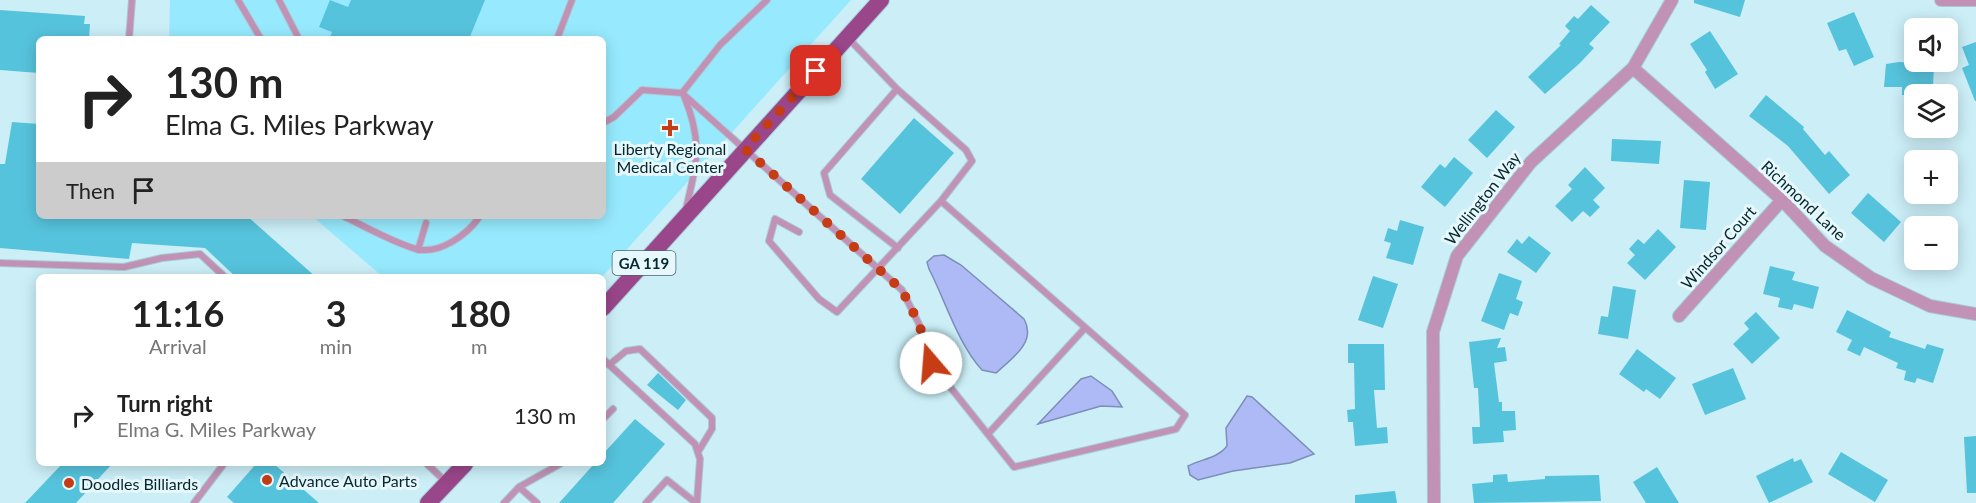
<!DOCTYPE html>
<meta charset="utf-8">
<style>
:root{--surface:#fff;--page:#f2f2f2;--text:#222;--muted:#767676}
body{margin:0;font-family:Lato,sans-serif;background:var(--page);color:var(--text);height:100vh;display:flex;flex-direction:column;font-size:22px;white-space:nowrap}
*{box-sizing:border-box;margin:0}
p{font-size:20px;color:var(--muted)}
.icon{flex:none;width:33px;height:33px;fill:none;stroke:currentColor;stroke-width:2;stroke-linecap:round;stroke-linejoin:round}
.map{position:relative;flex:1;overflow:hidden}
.sheet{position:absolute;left:36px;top:274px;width:570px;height:192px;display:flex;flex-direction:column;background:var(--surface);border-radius:9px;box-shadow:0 3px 15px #0003}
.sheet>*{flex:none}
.banner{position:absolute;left:36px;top:36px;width:570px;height:183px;border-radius:9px;box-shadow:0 3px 15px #0003;background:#fff;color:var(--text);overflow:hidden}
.fabs{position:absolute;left:1904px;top:18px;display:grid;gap:12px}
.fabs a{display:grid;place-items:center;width:54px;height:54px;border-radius:9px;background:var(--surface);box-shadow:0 3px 15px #0003;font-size:30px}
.pin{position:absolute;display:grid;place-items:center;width:51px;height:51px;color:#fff;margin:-26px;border-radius:12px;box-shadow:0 3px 9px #0006}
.me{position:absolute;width:66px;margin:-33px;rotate:342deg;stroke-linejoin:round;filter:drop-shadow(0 0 4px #0008)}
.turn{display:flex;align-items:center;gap:21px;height:126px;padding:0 30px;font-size:27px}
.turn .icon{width:78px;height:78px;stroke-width:2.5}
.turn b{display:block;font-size:42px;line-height:51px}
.then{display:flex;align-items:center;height:57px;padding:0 30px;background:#0003;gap:12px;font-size:22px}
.eta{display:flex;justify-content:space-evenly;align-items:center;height:102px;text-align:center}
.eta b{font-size:36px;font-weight:700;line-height:42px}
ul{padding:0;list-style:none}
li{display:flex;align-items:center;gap:18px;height:78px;padding:0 30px}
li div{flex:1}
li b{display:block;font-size:22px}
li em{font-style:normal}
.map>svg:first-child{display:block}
.built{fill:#97eafe}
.water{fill:#aebaf5;stroke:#7c8eb9;stroke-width:1.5}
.building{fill:#56c3dc}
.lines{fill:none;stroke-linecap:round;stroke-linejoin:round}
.service-casing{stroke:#a8cad3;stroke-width:8}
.minor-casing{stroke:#a8cad3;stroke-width:14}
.primary-casing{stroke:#a8cad3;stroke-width:18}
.service{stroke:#c192b5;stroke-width:6}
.minor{stroke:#c192b5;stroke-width:12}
.primary{stroke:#9a468a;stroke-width:16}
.route{stroke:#c53c15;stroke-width:10;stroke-dasharray:0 18}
.poi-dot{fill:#c53c15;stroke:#e6f8fc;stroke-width:2}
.labels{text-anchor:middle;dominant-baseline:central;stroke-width:6;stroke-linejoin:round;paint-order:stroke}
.shield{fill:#e6f8fc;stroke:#49656b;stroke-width:1.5}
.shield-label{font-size:15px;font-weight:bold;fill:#06262d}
.poi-label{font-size:16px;fill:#06262d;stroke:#e6f8fc;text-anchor:start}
.street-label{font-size:16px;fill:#06262d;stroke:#e6f8fc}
</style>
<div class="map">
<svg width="1976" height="503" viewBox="0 0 1976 503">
<rect width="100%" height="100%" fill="#cbeef7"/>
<path class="built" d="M170,0h681l-249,277h-219l-71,-61h291v-177h-434z"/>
<path class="water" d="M944,255l17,10 63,54c13,23 -12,39 -28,54l-14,-3c-24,-26 -36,-68 -53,-101l-2,-7 7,-6z
M1091,376l21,15 10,16 -21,-1 -63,18 43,-45z
M1247,396l5,1 62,57 -24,9 -57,8 -35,9 -8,-5 -2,-9c14,-7 30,-8 39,-20l-1,-18z"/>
<path class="building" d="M330,0l18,7 3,-7h134l-16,39h-140l3,-7 -13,-5z
M1694,0h51l-5,17 -46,-14z
M1591,5l19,17 -21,22 5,4 -14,15 -35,31 -17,-17 33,-32 -2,-1 11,-13 -5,-5 9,-10 4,3z
M0,10l85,6 -1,8h6l-1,15h-50v34l-39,-3z
M1854,12l20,45 -20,9 -8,-17 -7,2 -12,-28z
M1710,31l28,43 -23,15 -10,-17 2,-2 -17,-26z
M1976,42v59h-1l-13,-33 7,-3 -7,-18z
M1899,62l35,2 -1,24h-17l-2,8 -12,-1v-8h-18l2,-23z
M1766,95l38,32 -1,2 22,26 4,-4 21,24 -21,19 -41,-48 -39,-30z
M1496,110l19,17 -28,31 -19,-18z
M914,118l40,35 -54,61 -39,-35z
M12,122l27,2v92h208l70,62h-80l-32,-30 -73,-5 -3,16 -129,-11v-84h5z
M1612,139l49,2 -2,23 -48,-3z
M1454,157l19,16 -28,34 -24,-20 19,-23 5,4z
M1585,167l20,21 -12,12 7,7 -10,10 -7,-6 -11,11 -17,-16 17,-17 -4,-4z
M1684,180l26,2 -4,48 -26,-2z
M1868,193l33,29 -17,20 -33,-29z
M1400,220l24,7 -11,38 -27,-7 5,-15 -7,-2 4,-13 9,3z
M1658,229l18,18 -31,33 -18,-17 8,-8 -6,-6 9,-10 6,5z
M1529,236l22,17 -15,20 -29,-21 10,-13 5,5z
M1770,266l25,6 -3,8 27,7 -6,22 -19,-5 -2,6 -14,-3 2,-9 -17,-4z
M1499,273l23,8 -6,18 7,3 -5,14 -8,-3 -6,17 -23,-9z
M1373,276l25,8 -15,44 -25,-8z
M1613,286l23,4 -8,49 -30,-5 3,-18 7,1z
M1847,310l44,22 -2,5 36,12 2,-5 17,5 -11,34 -16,-5 -2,5 -11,-3 2,-9 -10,-3 2,-5 -34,-16 -4,9 -13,-6 5,-10 -16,-8z
M1756,312l24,26 -28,26 -19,-20 16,-15 -5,-6z
M1501,338l-4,10 8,-1 2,14 -13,2 5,39h3v9h13l1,19 -13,1 1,11 -31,2 -1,-17h8l-2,-39h-4l-5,-46z
M1348,344h36l1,46h-11l3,38 10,-1 1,16 -33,3 -2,-24h-5l-1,-12 8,-1 -1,-46h-6z
M1637,349l39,29 -16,21 -14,-10 -2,3 -25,-18z
M1733,368l13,31 -41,16 -13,-31z
M658,373l28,27 -8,10 -31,-25z
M635,419l30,25 -52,59h-54l35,-39h9v-10z
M1976,436v57h-9l-3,-56z
M1841,452l47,28 -13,22 -47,-28z
M1793,458l1,4 7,-3 12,23 -44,21 -13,-27z
M62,464h50l-36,39h-51z
M256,464h18l45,39h-85l-7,-6z
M1657,467l22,36h-33l-13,-21z
M1507,474l1,8 37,-3v-3l54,-1 2,26 -127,2 -2,-19 21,-2v-7z
M1395,491l2,12h-42v-8z"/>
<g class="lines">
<defs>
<path id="service" d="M238,0l23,39
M279,0l20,39
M129,39l3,-39
M557,39l15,-39
M897,89l-73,84 6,22 68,53
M682,93l38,-48 47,-45
M684,96c19,46 13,66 2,113
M603,123l11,-6 28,-27 40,3 220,197 17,34 12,39 83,104 162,-38 9,-14 -244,-214
M343,216c23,11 49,26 73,33 24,6 52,-15 64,-33
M799,232l-24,-13 -6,22 50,58 18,13 104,-111 31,-40 -6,-11 -69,-61 -48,-50
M418,250l8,-27
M0,263l124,4 38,-9 38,-4 26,24
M603,359l92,85 5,15 -3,43
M609,365l17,-14 14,-2 72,69v11l-14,23
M603,419l10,-10
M988,434l97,-106
M427,464l19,18
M519,487l18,16
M194,503l29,-38
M504,503l15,-16 41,-23
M646,503l21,-23 29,23"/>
<path id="minor" d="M1941,0h35
M1633,68l149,132 43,46 46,32 59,28 46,8
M1679,316l103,-116
M1434,503l-1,-171 24,-76 74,-94 102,-94 39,-68"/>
<path id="primary" d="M603,308l278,-308
M428,503l37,-39"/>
</defs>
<use href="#service" class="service-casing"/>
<use href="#minor" class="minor-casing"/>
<use href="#primary" class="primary-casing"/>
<use href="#service" class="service"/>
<use href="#minor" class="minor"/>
<use href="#primary" class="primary"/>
</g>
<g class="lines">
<path class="route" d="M816,71l-71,78 157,141 17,34 12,39"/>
</g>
<g class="poi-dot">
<path d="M667 119h6v6h6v6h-6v6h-6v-6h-6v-6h6z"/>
<circle cx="267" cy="480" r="6"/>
<circle cx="69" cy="483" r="6"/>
</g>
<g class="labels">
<rect class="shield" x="612.5" y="251" width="63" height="24" rx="4.5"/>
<g class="shield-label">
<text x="644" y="263">GA 119</text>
</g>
<g class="poi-label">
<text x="670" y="148" text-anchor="middle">Liberty Regional<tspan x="670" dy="18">Medical Center</tspan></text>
<text x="279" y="480">Advance Auto Parts</text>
<text x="81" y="483">Doodles Billiards</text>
</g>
<g class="street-label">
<text transform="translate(1482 198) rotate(-52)">Wellington Way</text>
<text transform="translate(1804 200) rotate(43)">Richmond Lane</text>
<text transform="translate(1718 247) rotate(-49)">Windsor Court</text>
</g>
</g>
</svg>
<div class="fabs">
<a><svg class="icon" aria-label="sound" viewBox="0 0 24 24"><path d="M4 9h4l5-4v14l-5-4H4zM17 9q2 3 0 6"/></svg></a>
<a><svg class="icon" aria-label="layers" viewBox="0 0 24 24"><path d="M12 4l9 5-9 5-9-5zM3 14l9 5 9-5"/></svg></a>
<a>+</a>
<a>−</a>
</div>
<div class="pin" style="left:816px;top:71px;background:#d93025"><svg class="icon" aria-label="arrive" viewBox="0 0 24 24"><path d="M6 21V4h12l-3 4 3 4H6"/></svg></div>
<svg class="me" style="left:931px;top:363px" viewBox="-20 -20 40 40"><circle r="19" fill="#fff"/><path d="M0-13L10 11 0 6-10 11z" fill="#c53c15"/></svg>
<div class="banner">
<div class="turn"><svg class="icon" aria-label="right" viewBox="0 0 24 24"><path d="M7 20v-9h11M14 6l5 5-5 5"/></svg><div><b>130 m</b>Elma G. Miles Parkway</div></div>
<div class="then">Then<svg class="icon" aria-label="arrive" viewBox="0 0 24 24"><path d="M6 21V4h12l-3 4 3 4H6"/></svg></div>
</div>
<section class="sheet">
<div class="eta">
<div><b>11:16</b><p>Arrival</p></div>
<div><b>3</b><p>min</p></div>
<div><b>180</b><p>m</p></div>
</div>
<ul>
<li><svg class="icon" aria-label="right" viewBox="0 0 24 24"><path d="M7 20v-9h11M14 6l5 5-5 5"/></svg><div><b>Turn right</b><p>Elma G. Miles Parkway</p></div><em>130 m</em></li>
</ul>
</section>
</div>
